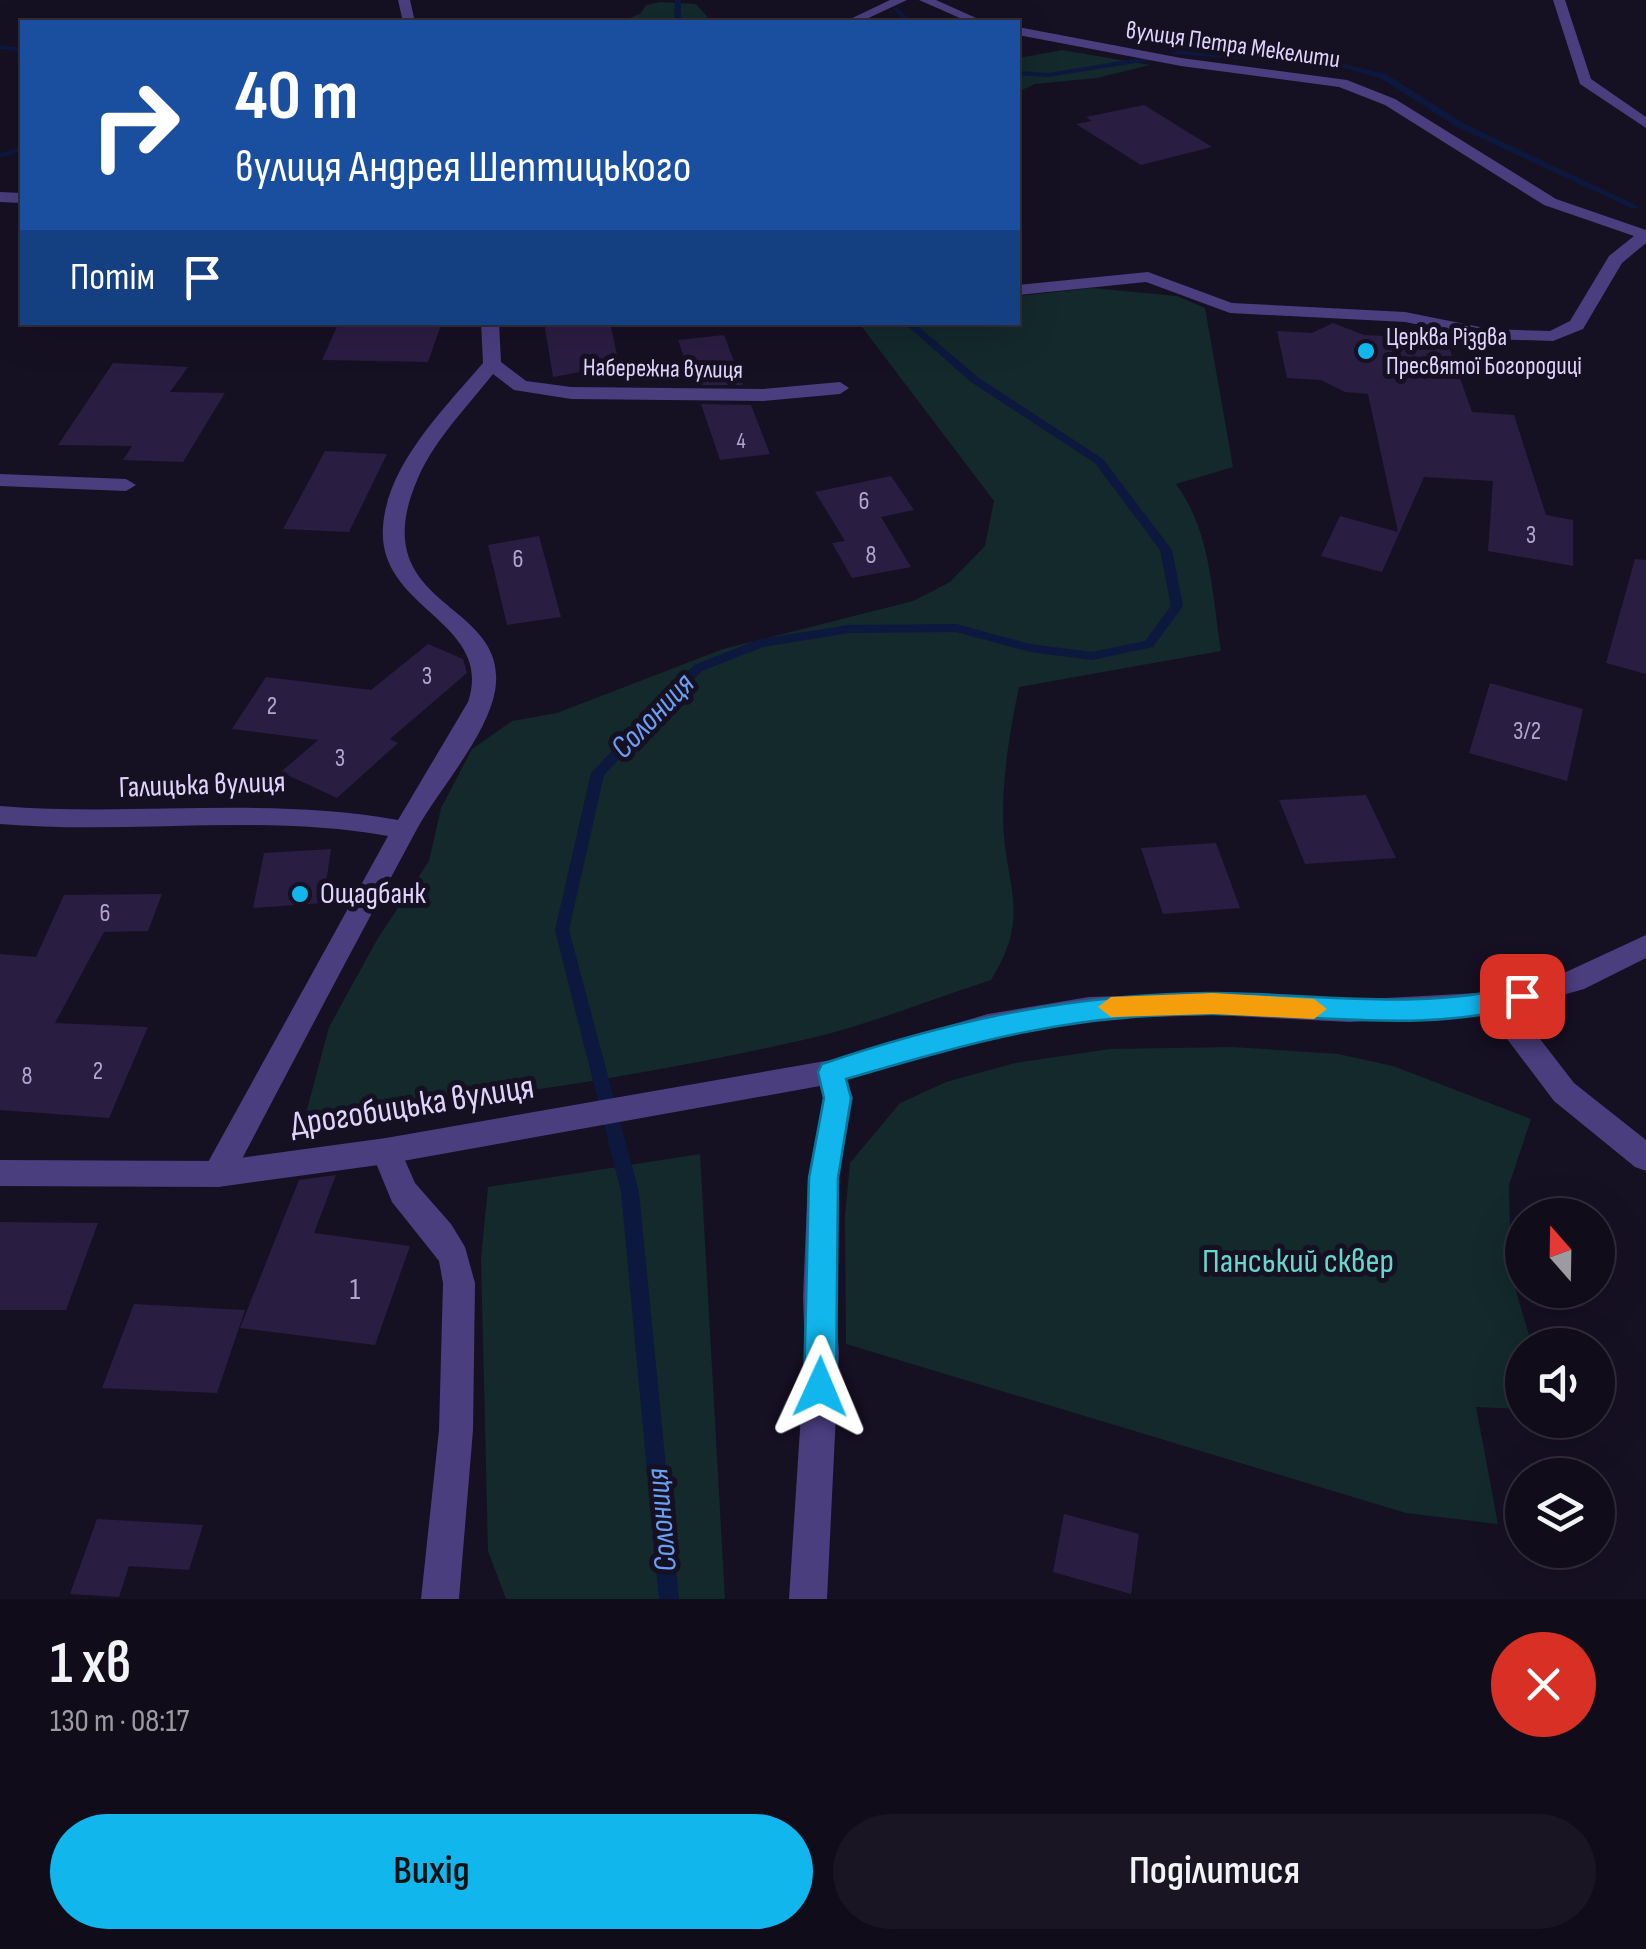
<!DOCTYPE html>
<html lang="uk">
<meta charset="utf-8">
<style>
:root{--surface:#100c1a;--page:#191523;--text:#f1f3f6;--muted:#9c9ba2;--line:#302c39;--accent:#11b6ec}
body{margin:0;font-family:"Sofia Sans Condensed",sans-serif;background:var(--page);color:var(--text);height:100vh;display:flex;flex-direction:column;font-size:38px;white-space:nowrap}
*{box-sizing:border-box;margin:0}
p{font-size:32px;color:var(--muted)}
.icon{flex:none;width:55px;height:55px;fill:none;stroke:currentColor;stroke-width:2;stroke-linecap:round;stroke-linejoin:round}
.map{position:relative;height:1599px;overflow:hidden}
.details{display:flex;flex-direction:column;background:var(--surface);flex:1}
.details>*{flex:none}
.banner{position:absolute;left:20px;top:20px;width:1000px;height:305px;border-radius:0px;box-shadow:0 10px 40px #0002,0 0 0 2px var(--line);background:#1a4fa0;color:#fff;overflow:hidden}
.needle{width:65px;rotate:340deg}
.tools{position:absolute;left:1505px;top:1198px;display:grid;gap:20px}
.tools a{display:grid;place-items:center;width:110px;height:110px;border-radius:50%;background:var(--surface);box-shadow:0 10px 40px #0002,0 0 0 2px var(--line);font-size:50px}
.pin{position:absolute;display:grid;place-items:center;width:85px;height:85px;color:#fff;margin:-42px;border-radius:20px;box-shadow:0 5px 15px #0006}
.me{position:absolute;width:110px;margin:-55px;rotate:1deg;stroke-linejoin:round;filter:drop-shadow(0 0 8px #0008)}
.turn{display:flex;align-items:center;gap:35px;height:210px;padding:0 50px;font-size:45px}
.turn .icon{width:130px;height:130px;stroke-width:2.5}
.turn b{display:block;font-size:70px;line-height:85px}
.then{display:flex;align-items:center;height:95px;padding:0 50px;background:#0003;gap:20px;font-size:38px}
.round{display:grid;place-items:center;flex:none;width:105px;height:105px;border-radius:52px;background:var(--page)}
.summary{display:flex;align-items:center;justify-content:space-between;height:170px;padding:0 50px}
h1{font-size:60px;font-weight:600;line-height:75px}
.button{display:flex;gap:20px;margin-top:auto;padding:20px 50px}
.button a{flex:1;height:115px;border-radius:60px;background:var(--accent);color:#111;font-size:40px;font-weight:600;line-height:115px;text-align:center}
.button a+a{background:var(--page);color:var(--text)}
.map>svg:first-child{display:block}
.green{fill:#13292c}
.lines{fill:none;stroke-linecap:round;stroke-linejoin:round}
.stream{fill:#0d183e;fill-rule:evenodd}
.building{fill:#2a1d42}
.minor{fill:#4a3e7e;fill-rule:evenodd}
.tertiary{fill:#4a3e7e;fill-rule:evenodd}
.route{fill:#11b6ec;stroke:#0b7699;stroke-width:2.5}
.slow{fill:#f59e0b}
.poi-dot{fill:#11b6ec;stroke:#161023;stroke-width:4}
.labels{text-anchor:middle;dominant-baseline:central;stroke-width:10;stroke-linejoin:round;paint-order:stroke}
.far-number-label{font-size:22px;fill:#b2a6ce}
.far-street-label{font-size:25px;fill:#dfd4fc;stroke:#161023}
.far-poi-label{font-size:25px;fill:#dfd4fc;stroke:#161023;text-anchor:start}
.number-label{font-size:25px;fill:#b2a6ce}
.street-label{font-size:30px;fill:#dfd4fc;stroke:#161023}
.poi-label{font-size:30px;fill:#dfd4fc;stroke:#161023;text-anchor:start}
.near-number-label{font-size:30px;fill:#b2a6ce}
.water-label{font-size:32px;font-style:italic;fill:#6aa0f4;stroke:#161023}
.near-street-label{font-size:35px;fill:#dfd4fc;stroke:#161023}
.near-park-label{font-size:35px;fill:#65d7cb;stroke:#161023}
</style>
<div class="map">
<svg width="1646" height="1599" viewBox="0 0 1646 1599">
<rect width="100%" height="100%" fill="#161023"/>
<path class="green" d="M660,2l36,2 16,18h-91l20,-9 5,-8z
M1062,50l88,15 -53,13 -62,6 -17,8v-34z
M1092,288l85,8 28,12 28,159 -57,17c35,47 36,110 45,167l-202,36c-9,42 -16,86 -16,130 1,70 30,95 -12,163 -62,20 -125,46 -188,60 -155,35 -338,65 -497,73l23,-86 49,-89 51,-77 12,-53 31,-59 40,-28 45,-8 166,-64 190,-48 37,-19 35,-36 9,-45 -135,-178 159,-1v-26z
M1233,1047l105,7 55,12 138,53 -22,66 2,89 21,71h-10v64l-46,-2 22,117 -92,-11 -560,-169 -1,-129 5,-52 50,-60 46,-21 69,-19 95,-14z
M700,1154l25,445h-219l-18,-48 -7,-293 7,-71z"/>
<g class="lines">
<path class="stream" d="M675,0h6v22h-7z
M894,8h4l15,14h-7l-12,-12z
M0,45l22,3v4l-22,-3z
M1175,50l165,13 46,11 77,49 177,84 -7,2 -176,-82 -77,-49 -40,-11 -168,-13 -1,-2z
M1146,57h3v4l-101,16 -30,-2v-4l30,2z
M22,147v4l-22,7v-5z
M903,322h10l66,56 124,81 69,91 11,56 -30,41 -61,13 -62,-8 -74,-20 -107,1 -86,14 -61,24 -98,104 -35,155 70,262 40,407h-20l-38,-407 -66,-262 36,-157 103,-108 66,-26 89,-14 107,-1 74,20 62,8 53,-11 26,-35 -11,-56 -65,-87 -124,-81z"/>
</g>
<path class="building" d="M1144,105l68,42 -71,18 -65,-41 16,-3 -6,-4z
M339,322h103l-14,40 -106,-2z
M544,322h66l9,43 -66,12z
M1333,323l31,12 82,4 26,73 42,3 32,100 27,5v46l-85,-15 5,-70 -69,-4 -42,95 -61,-16 19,-40 58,16 -30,-138 -23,-2 -24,-12 -34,-2 -10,-47 35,2z
M724,335l19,50h-49l-16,-45z
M113,363l75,4 -18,25 55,1 -42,69 -60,-2 9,-14 -74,-1z
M701,404l50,1 19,49 -50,6z
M325,451l62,3 -38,78 -66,-3z
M891,476l23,34 -33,7 30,50 -59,11 -20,-35 13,-2 -30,-49z
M539,536l22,81 -54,8 -19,-80z
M1635,559l11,1v114l-40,-11z
M428,644l35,15 4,14 -77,66 8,4 -61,55 -56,-26 37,-32 -86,-11 34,-52 105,13z
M1490,683l93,26 -16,72 -98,-28z
M1366,795l30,63 -91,6 -26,-64z
M1216,843l24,65 -77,6 -22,-66z
M331,849l-8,54 -70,5 11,-55z
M162,894l-14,37 -44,1 -49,91 93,4 -39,91 -109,-8v-156l36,3 28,-62z
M336,1175l-22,58 96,13 -35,99 -135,-17 59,-148z
M0,1222l98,1 -32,87h-66z
M134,1304l111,6 -28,83 -115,-5z
M1064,1514l75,20 -8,60 -78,-22z
M97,1519l106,6 -14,45 -60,-4 -10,31 -49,-3z"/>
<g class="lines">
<path class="minor" d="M398,0h12l5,22h-12z
M890,0h17l-47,22h-16z
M919,0h17l49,22h-16z
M1553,0h12l26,79 55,38v11l-66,-44z
M1018,27l163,31 166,22 48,19 161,100 90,31v13l-24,20 -39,66 -30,12 -63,-2 -85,-17 -175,-9 -84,-31 -128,13v-10l130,-13 84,31 173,9 85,17 60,2 20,-10 39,-65 25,-20 -90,-31 -159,-100 -46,-18 -158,-21 -163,-31z
M0,192l22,1v10l-22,-1z
M481,322h18l2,40 25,19 45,6 192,2 77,-7 9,6 -9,6 -77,7 -192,-2 -57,-9 -21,-16c-26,33 -58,65 -75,104 -58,133 93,120 77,213 -8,45 -56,98 -78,138 -63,117 -126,236 -188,355l-11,3 -11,-3 -4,-10 4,-10 181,-328c-128,-23 -259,-1 -388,-12v-18c133,11 266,-10 398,14l70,-118c27,-81 -91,-92 -85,-175 4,-63 62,-119 100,-164z
M0,474l126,5 10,6 -10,6 -126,-5z
M1496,992l10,3 68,88 72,57v31l-11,-4 -81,-66 -68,-90 -4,-8 4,-8z
M831,1060l10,3 12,35 -15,80 -3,119 4,55 -12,247h-38l16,-247 -2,-55 5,-119 15,-80 -7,-26 5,-9z
M386,1138l11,4 18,41 36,41 14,23 10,36 -2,147 -14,169h-38l18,-169 4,-147 -4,-22 -47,-59 -21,-51 4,-9z"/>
<path class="tertiary" d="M1646,935v23l-62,31 -88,25 -147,8 -136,-7 -124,4 -101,19 -157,46 -445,80 -168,23 -218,-1v-26l218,1 168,-23 445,-78 157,-46 101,-17 124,-4 136,7 147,-8 70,-20z"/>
</g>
<path class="route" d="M1522,985l13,11 -4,7c-98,32 -217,11 -319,11 -137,-1 -236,27 -366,65l5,19 -13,80 -2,209 -5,11 -11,4 -11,-4 -5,-11 5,-209 15,-80 -6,-26 4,-8c130,-44 250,-70 388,-71 103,0 211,19 312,-8z"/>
<path class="slow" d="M1213,993l101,6 13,10 -13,10 -101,-5 -102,3 -13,-10 13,-10z"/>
<g class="poi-dot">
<circle cx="1366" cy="351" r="10"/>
<circle cx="300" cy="894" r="10"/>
</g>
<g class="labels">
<g class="far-number-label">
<text x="741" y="441">4</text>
</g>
<g class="far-street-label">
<text transform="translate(1233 45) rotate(8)">вулиця Петра Мекелити</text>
<text transform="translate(663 369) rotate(1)">Набережна вулиця</text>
</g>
<g class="far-poi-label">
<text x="1386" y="337">Церква Різдва<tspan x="1386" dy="29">Пресвятої Богородиці</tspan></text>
</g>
<g class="number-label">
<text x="864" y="501">6</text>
<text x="1531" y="535">3</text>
<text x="871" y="555">8</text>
<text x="518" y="559">6</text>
<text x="427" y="676">3</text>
<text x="272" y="706">2</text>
<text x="1527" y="731">3/2</text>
<text x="340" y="758">3</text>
<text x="105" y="913">6</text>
<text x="98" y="1071">2</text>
<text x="27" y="1076">8</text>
</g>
<g class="street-label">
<text transform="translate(202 785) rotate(-2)">Галицька вулиця</text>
</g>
<g class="poi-label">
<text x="320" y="894">Ощадбанк</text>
</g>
<g class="near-number-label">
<text x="355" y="1290">1</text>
</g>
<g class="water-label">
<text transform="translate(653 716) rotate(-46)">Солониця</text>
<text transform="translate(662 1520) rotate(-95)">Солониця</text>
</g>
<g class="near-street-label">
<text transform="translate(412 1106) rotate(-9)">Дрогобицька вулиця</text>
</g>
<g class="near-park-label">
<text x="1298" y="1261">Панський сквер</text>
</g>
</g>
</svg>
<div class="tools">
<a><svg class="needle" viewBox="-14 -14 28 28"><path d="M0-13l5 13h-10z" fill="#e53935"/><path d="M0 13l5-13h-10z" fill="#9c9ba2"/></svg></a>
<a><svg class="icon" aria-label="sound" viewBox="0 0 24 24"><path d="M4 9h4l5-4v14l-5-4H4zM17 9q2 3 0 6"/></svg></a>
<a><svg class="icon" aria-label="layers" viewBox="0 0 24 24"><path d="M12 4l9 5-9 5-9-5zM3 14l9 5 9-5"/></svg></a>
</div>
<div class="pin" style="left:1522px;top:996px;background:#d93025"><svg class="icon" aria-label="arrive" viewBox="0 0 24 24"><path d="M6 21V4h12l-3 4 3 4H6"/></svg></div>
<svg class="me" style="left:820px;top:1387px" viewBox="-20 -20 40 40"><path d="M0-17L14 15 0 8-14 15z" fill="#11b6ec" stroke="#fff" stroke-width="4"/></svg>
<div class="banner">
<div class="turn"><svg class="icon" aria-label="right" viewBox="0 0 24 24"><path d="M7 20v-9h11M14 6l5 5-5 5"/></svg><div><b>40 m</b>вулиця Андрея Шептицького</div></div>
<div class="then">Потім<svg class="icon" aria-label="arrive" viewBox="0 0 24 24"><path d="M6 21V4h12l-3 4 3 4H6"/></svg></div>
</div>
</div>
<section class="details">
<div class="summary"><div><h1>1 хв</h1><p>130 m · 08:17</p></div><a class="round" style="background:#d93025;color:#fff"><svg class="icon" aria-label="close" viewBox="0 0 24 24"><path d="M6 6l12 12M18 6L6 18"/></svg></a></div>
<div class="button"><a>Вихід</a><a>Поділитися</a></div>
</section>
